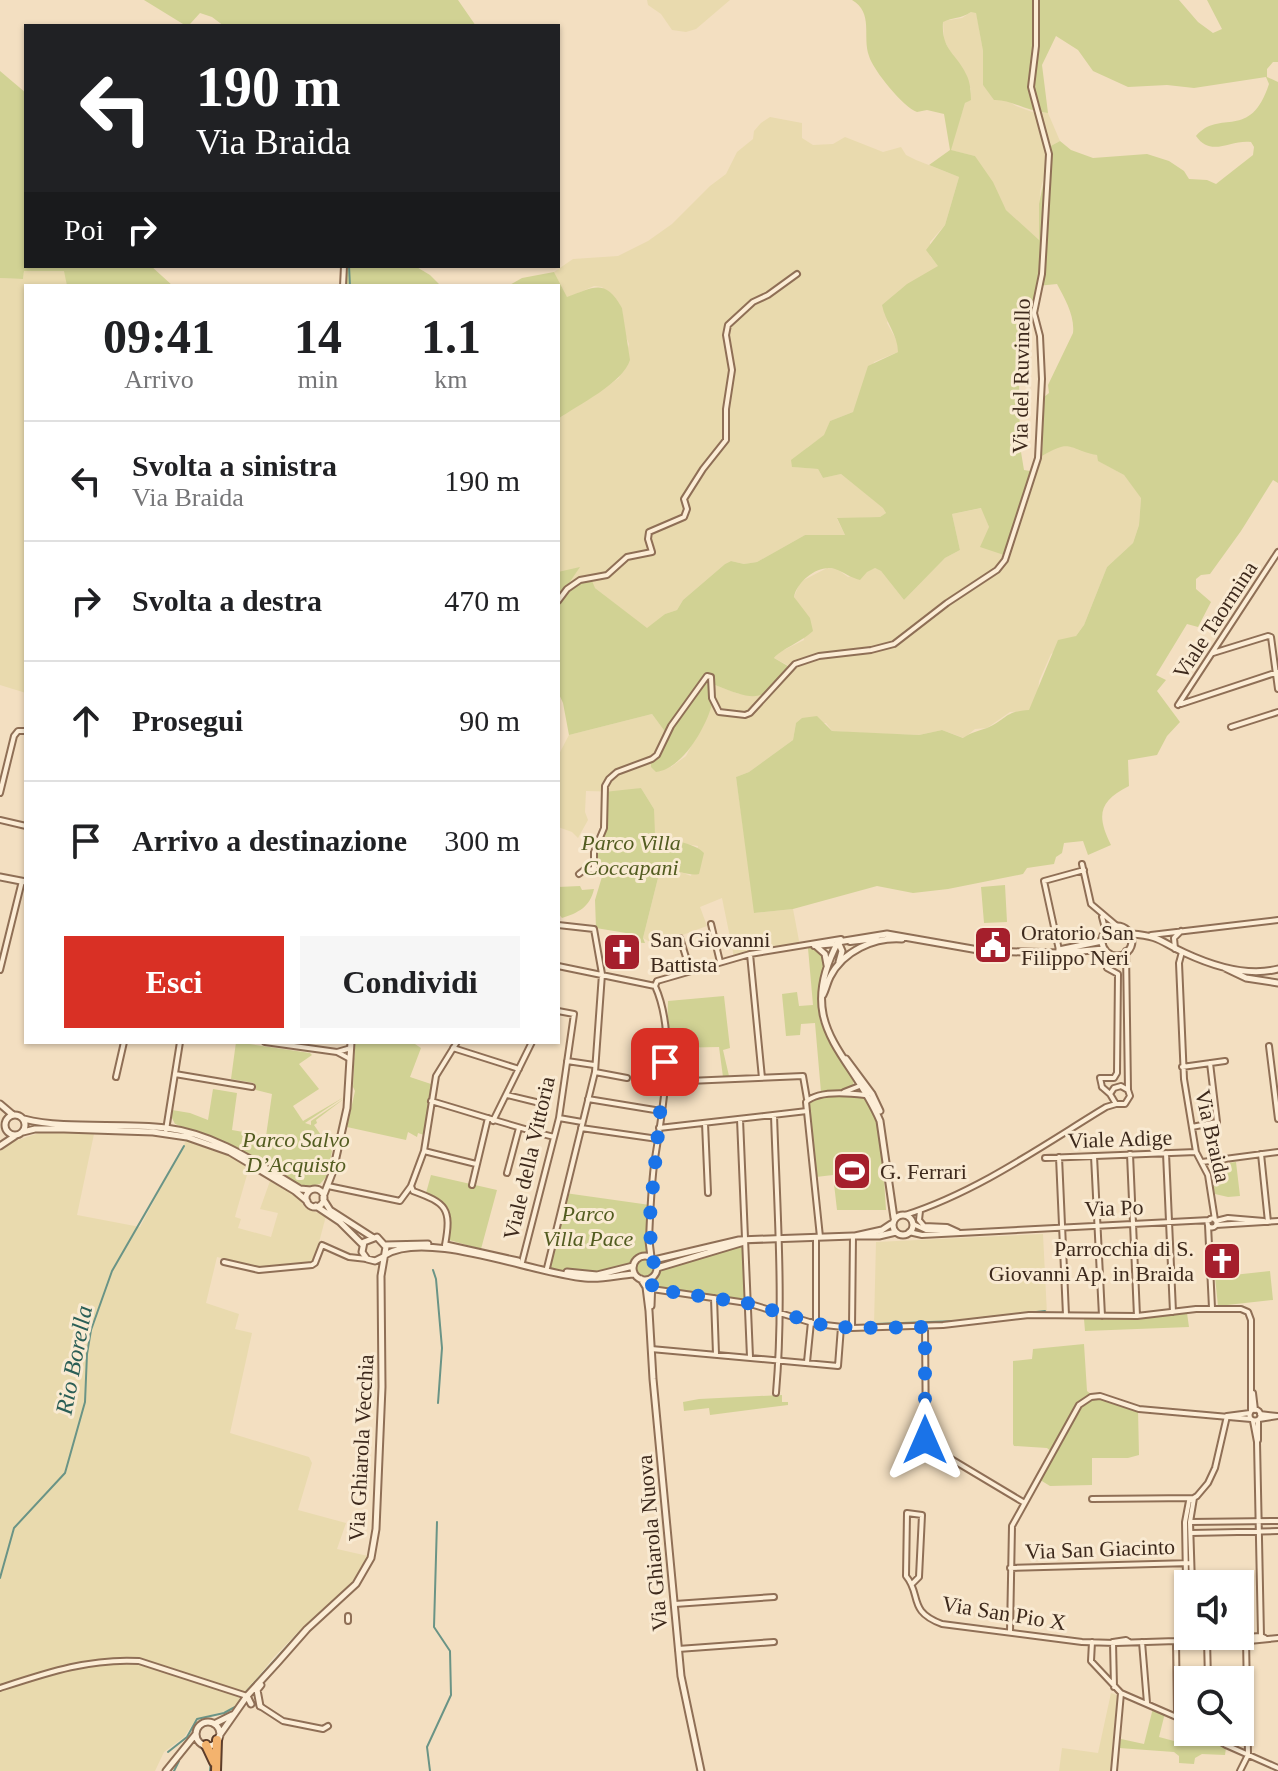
<!DOCTYPE html>
<html lang="it">
<meta charset="utf-8">
<style>
:root{--surface:#fff;--page:#f6f6f6;--text:#202124;--muted:#757577;--line:#e0e0e0;--accent:#d93025}
body{margin:0;font-family:"Times New Roman",serif;background:var(--page);color:var(--text);height:100vh;display:flex;flex-direction:column;font-size:30px;white-space:nowrap}
*{box-sizing:border-box;margin:0}
p{font-size:26px;color:var(--muted)}
.icon{flex:none;width:44px;height:44px;fill:none;stroke:currentColor;stroke-width:2;stroke-linecap:round;stroke-linejoin:round}
.map{position:relative;flex:1;overflow:hidden}
.panel{position:absolute;left:24px;top:284px;width:536px;height:760px;display:flex;flex-direction:column;background:var(--surface);border-radius:0px;box-shadow:0 2px 6px #0004}
.panel>*{flex:none}
.banner{position:absolute;left:24px;top:24px;width:536px;height:244px;border-radius:0px;box-shadow:0 2px 6px #0004;background:#202124;color:#fff;overflow:hidden}
.buttons{position:absolute;left:1174px;top:1570px;display:grid;gap:16px}
.buttons a{display:grid;place-items:center;width:80px;height:80px;border-radius:0px;background:var(--surface);box-shadow:0 2px 6px #0004;font-size:40px}
.pin{position:absolute;display:grid;place-items:center;width:68px;height:68px;color:#fff;margin:-34px;border-radius:16px;box-shadow:0 4px 12px #0006}
.me{position:absolute;width:88px;margin:-44px;rotate:0deg;stroke-linejoin:round;filter:drop-shadow(0 0 6px #0008)}
.turn{display:flex;align-items:center;gap:28px;height:168px;padding:0 40px;font-size:36px}
.turn .icon{width:104px;height:104px;stroke-width:2.5}
.turn b{display:block;font-size:56px;line-height:68px}
.then{display:flex;align-items:center;height:76px;padding:0 40px;background:#0003;gap:16px;font-size:30px}
.eta{display:flex;justify-content:space-evenly;align-items:center;height:136px;text-align:center}
.eta b{font-size:48px;font-weight:800;line-height:56px}
.button{display:flex;gap:16px;margin-top:auto;padding:16px 40px}
.button a{flex:1;height:92px;border-radius:0px;background:var(--accent);color:#fff;font-size:32px;font-weight:800;line-height:92px;text-align:center}
.button a+a{background:var(--page);color:var(--text)}
ul{padding:0;list-style:none}
li{display:flex;align-items:center;gap:24px;height:120px;padding:0 40px;border-top:2px solid var(--line)}
li div{flex:1}
li b{display:block;font-size:30px}
li em{font-style:normal}
.map>svg:first-child{display:block}
.farmland{fill:#e9daae}
.green{fill:#d1d294;fill-rule:evenodd}
.lines{fill:none;stroke-linecap:round;stroke-linejoin:round}
.stream{stroke:#6a9486;stroke-width:2}
.minor-casing{stroke:#8f6f56;stroke-width:8}
.tertiary-casing{stroke:#8f6f56;stroke-width:9}
.trunk-casing{stroke:#5c3d2b;stroke-width:12}
.minor{stroke:#fcedd6;stroke-width:4}
.tertiary{stroke:#fcedd6;stroke-width:5}
.trunk{stroke:#f3b36e;stroke-width:8}
.route{stroke:#1a73e8;stroke-width:14;stroke-dasharray:0 25.2}
.labels{text-anchor:middle;dominant-baseline:central;stroke-width:6;stroke-linejoin:round;paint-order:stroke}
.street-label{font-size:22px;fill:#3d291c;stroke:#f9ead2}
.park-label{font-size:22px;font-style:italic;fill:#525c20;stroke:#f9ead2}
.poi-label{font-size:22px;fill:#3d291c;stroke:#f9ead2;text-anchor:start}
.water-label{font-size:24px;font-style:italic;fill:#2a5e56;stroke:#f9ead2}
</style>
<div class="map">
<svg width="1278" height="1771" viewBox="0 0 1278 1771">
<rect width="100%" height="100%" fill="#f3dfc1"/>
<path class="farmland" d="M647,0h83l-34,29 -10,3 -14,-2 -11,-16 -13,-9z
M971,12h5l2,10 5,29v34l33,21 19,7h13l12,28 -13,7 -1,22 -6,21 -1,50 -33,-31 -31,-54 -25,-6 15,-47 6,-4v-10l-27,-49 -1,-19 19,-3z
M770,117l32,6v15l11,7 20,-1 12,-7 38,15 18,-5 5,8 10,5 43,17 -14,48 -15,17v14l9,10 -39,24 -13,33 11,20v9l-24,10 -21,50 -23,9 -5,14 -17,12 -15,20 25,2 5,9 18,-4 43,34 2,5 -6,4 -43,2 8,16h-40l-48,27 -13,2 -13,-3 -6,3 -42,36 -6,10 -12,4 -18,15 -52,-41 -22,-7 -7,8 -8,-9v-161l61,-41 10,-34 -5,-12 -2,-24 -20,-21 -8,-1 -27,12 -13,-26 19,-13 45,-3 30,-15 24,-17 38,-38 16,-12 11,-22 16,-13 1,-8 7,-8z
M24,271h41l2,15h-41v407l-26,-8v-407l23,1z
M1061,445h8l28,10 2,6 25,14 17,22 -2,28 -6,18 -26,24 -23,58 -8,11 -25,18 -12,27 -1,12 -9,18 -19,1 -23,16 -12,1 -11,9 -22,-8 -23,5 -56,-2 -31,-2 -6,-8h-30l-3,17 -44,32 -13,5 19,136 38,-4 7,37 -66,11 -12,-59 -22,9 7,19 -52,19 -12,-7 16,-64 5,-3h14l13,5 7,-30 -24,-4 -20,-9v-24l-13,-21 -18,4 -37,-1 -1,21 3,8 -10,18 -6,-6 -14,-5v-71l11,-21 83,-21 14,19 5,34 15,-11 24,-46 5,-25 24,9 54,-26 -19,-10 4,-5 26,-13 -6,-36 -4,-7 6,-15 27,-14 10,1 11,8 27,-9 6,3 23,29 41,-42 15,-8 -8,-36 30,-6 7,19 18,29 35,-100z
M62,1132l32,2 -17,81 63,12 47,-88 34,11 28,18 -13,45 -1,4 6,2 -3,9 33,9 7,-24 -18,-4 10,-28 29,17 6,10 21,8 -12,45 -3,3 -51,4 -43,-11 -11,46 33,11 -4,15 17,4 -22,100 79,24 3,6 -14,47 48,13 -9,26 31,7 -13,26 -50,43 -32,33 -40,51 -37,10 -12,18 -20,15 -9,19h-155v-621l9,-7 30,-10z
M1043,1234l4,80 -173,11 2,-83z
M1111,1693l6,2 -7,76h-51l3,-23 36,5z"/>
<path class="green" d="M144,0h314l18,26h-252l-12,-9 -12,-4 -10,11h-7z
M852,0h327l19,22 15,11 9,-4 -15,-29h71v62h-5l-6,7v8l11,5v401l-5,-3 -32,51 -31,43 -9,1 -5,4v10l15,13 -13,25 -11,-3 -31,51 10,5 -9,11 23,31 -13,14 -10,19 -29,5 1,26c-30,15 -33,29 -18,59l-23,10 -5,-14 -19,2 -2,10 -6,4 -2,7 -27,4 -4,6 -75,15 -35,4 -36,-7 -84,23 -39,4 -18,-136 13,-5 44,-32 3,-17 6,-5 15,-2 15,15 87,4 23,-5 21,8c9,-6 15,-7 24,-10 19,-8 18,-17 42,-18l29,-70 18,-4 8,-11 23,-58 26,-24 6,-18 2,-27 -17,-23 -26,-14 -1,-6c-30,-6 -25,-17 -55,1l2,-59 5,-4 -1,-8 25,-52c2,-17 -8,-34 -16,-49l-20,2 -4,20 -15,-1 2,141 4,24 12,2 -29,84 -27,-9 9,-20 -8,-19 -29,6 8,36 -15,8 -41,42 -23,-29 -6,-3 -8,4 -7,8c-9,-2 -16,-8 -25,-11 -16,-5 -38,12 -41,28l16,21 3,13c-12,11 -33,19 -39,27l19,11c-32,33 -35,33 -78,16 -3,7 -2,12 -3,19 -6,24 -30,65 -56,68l-5,-5v-6l15,-28 -14,-19 -83,21 -6,-32 -5,-11v-120l22,-5 -13,19 13,-10h10l5,12 52,40 18,-14 12,-4 6,-10 42,-36 6,-3 13,3 13,-2 48,-27h40l-8,-17 43,-1 6,-4 -3,-5 -42,-34 -18,4 -5,-9 -26,-2 -1,-7 33,-25 6,-14 23,-9 15,-46 30,-14c0,-17 -13,-31 -16,-47l25,-21 31,-18 -12,-16 19,-25 14,-48 -30,-12 21,-15 -6,-36 -17,-4 -10,2c-13,-4 -44,-42 -48,-56 -7,-20 5,-43 -17,-56zM971,12l5,1 7,38v34l11,15c16,-1 34,12 54,13l-6,-48 14,-29 22,14 15,21 35,16 39,-2 27,3 72,-11 3,7c-19,58 -49,24 -73,52 15,22 35,3 55,6l3,5 -1,8 -37,29 -9,-4 -18,-1 -5,-8 -15,-10 -22,-7 -54,4 -22,-8 -11,-9 -13,7 -1,22 -7,34v36l-33,-30 -13,-28 -18,-26 -24,-6 14,-47 6,-3c0,-9 -1,-19 -5,-26 -10,-21 -25,-24 -23,-52 10,-5 18,-3 28,-10z
M0,71l26,22v173h125l22,20h-106l-3,-15h-40l-1,8 -23,-1z
M343,266h72l15,9 11,11h-98z
M554,272l13,25c26,-9 38,-20 55,11l8,52c-7,23 -52,45 -72,59v-133h-50l14,-8z
M641,788l13,21 1,25c15,7 39,8 49,19l-5,21c-14,3 -27,-9 -40,0l-16,64 2,5 -17,-1 -2,-9 -30,-5 -1,-28 9,-30 -7,-4 -2,-8 8,-22 3,-19 -2,-25z
M1005,885l2,37 -23,1 -3,-36z
M580,886l2,4 12,-1c-4,18 -16,24 -32,29l-4,-5v-26z
M815,947l9,8 1,9 -6,28 1,29 10,23 24,33 -1,9 -8,4 -24,2 -6,-69 -14,1 -1,11 -14,1 -4,-42 15,-2 2,14 14,-1 -5,-57z
M724,996l6,52 -7,2 6,26 -6,1 -4,-30 -52,1 1,-47z
M236,1042l74,11 2,2 -13,9 20,25 -26,17 10,15 41,-24 -39,26 6,2v-4l34,-23 -29,22 1,3 -3,2 18,26 -5,25 -7,8 -19,3 -80,-46 -46,-17 -3,-6v-8l18,3 18,7 5,-31 24,4 -5,37 34,6 6,-42 -16,-4 -2,-7 -23,-4z
M355,1042h57l9,6 -11,29 21,7 -7,51 -6,-2 -1,4 -9,-5 -2,8 -59,-13 8,-36 -2,-4z
M867,1090l13,28 6,92h-49l-4,-35 -17,2 -9,-77z
M1236,1162l4,34 -12,1 -13,-3 -2,-9 9,-2 -3,-19z
M431,1175l66,15 -16,59 -32,-9c3,-20 0,-41 -23,-47z
M565,1193l85,12 -1,56 3,3 93,-23 2,63 -99,-13 -4,-14 -21,-4 -24,3 -51,-7z
M1270,1271l3,29 -55,6 -3,-29z
M1187,1313l2,14 -104,4 -1,-12h56z
M1084,1344l3,47 6,5 45,13 1,46 -11,3h-36v27l-42,1 -13,-8 16,-25 -6,-5 -33,-2 -1,-2v-83l19,-2 1,-10z
M782,1395v7h6v3l-78,10 -1,-7 -25,3 -1,-9 16,-3z
M1153,1708l12,5 -6,24 15,4 6,-19 8,4v6h10l28,16 -1,7 -23,-1 -7,4 -1,6 -15,-1v-7l-5,-4 -55,-4 2,-9 23,5z"/>
<g class="lines">
<path class="stream" d="M349,266l1,20
M433,1270l3,9 6,69 -4,55
M983,1318l62,-7
M875,1324l82,-3
M0,1578l14,-50 51,-55 20,-71 2,-48 4,-24 21,-59 72,-125
M246,1692l55,-61
M168,1752l19,-15 10,-18 27,-6 11,-6
M174,1771l5,-10
M210,1771l1,-10
M430,1771l-3,-24 24,-52 -1,-44 -16,-24 3,-105"/>
<defs>
<path id="minor" d="M343,286l1,-20
M558,601l9,-12 13,-9 27,-5 20,-18 25,-5 -4,-13 1,-7 35,-15 3,-8 -3,-10 19,-30 23,-29v-31l6,-39 -6,-35 2,-10 25,-23 15,-7 29,-21
M1213,653l55,-17 3,1 7,52
M1181,704l97,-32
M1178,705l100,-153
M1231,727l47,-15
M0,793l14,-57 4,-5h8
M0,820l26,6
M1082,864l9,40 26,22
M579,874l5,-4 10,-1v-17l10,-24 1,-42 4,-7 8,-7 35,-13 5,-4 14,-29 36,-50 4,1 1,21 7,14 26,3 5,-2 45,-49 24,-8 52,-6 23,-6 53,-41 50,-33 8,-10 33,-102 4,-79 -2,-43 -6,-23 8,-39 7,-120 -18,-67 5,-41v-46
M1102,917l4,15
M711,924l9,38
M1151,935l127,-15
M680,938l10,32
M850,942l27,-3
M814,946l23,-2
M1175,949l-1,-11 7,-7
M1059,950l-15,-69 40,-11
M1126,951l2,139
M1182,952l-3,11 5,116 12,73 12,23 7,45
M750,954l12,124
M1105,962l8,-6
M558,966l97,20
M0,970l22,-89
M265,1042l72,10 13,7
M1269,1046l9,73
M453,1048l66,21
M337,1052l14,-4
M567,1061l27,4
M1182,1067l43,-6
M595,1072l32,6
M175,1074l77,13
M116,1077l8,-35
M665,1082l138,-6 4,23
M1102,1087l-2,-9h14l3,-5 1,-99 -11,-6 -2,-6
M1102,1087l8,7 6,10h9l5,-8 -2,-6 -7,-4 -7,2 -4,6
M844,1092l18,-7
M507,1095l33,8
M588,1099l73,12
M431,1101c41,12 81,25 123,36
M774,1115c3,93 10,186 2,278
M559,1118l23,4
M740,1119l10,238
M493,1121l39,-79
M705,1123l3,70
M1192,1127l25,-5 -7,-59
M581,1128l77,11
M659,1128l148,-17
M166,1130l14,-88
M424,1151l52,13
M1166,1153l7,159
M1130,1154l7,162
M1261,1154l7,68
M1094,1156l8,160
M1059,1157l7,158
M1045,1158l151,-6
M1202,1162l76,-10
M507,1173l12,-45
M472,1185l16,-67
M328,1186l72,15 11,-15 13,-35 12,-75 21,-34
M411,1186l2,5c33,12 39,17 32,54
M920,1211l-1,9 5,6 23,1 11,5
M905,1215c72,-23 137,-69 201,-108l10,-3
M1207.5 1223a4.5 4.5 0 1 1 9 0a4.5 4.5 0 1 1-9 0Z
M1216,1221l12,-3 36,3
M913,1224l13,6h24
M1208,1225l4,83
M1216,1225l62,-4
M909,1232l13,3 288,-15
M816,1237v86
M820,1237l-14,-135c12,-12 43,-9 59,-7
M649,1241c1,-26 2,-51 5,-76 8,-54 24,-128 1,-179l2,-5 93,-27 91,-15
M224,1262l35,8 53,-5 3,-2 7,-18 27,12 18,2
M522,1262l37,-144 15,-104 -16,-3
M547,1268l48,-196 7,-98 -8,-45 -36,-4
M652,1289l95,14 69,21 36,4 91,-3 86,-10 108,1 59,-7h45l7,3 3,8v91
M714,1298l2,56
M925,1327l1,117 97,58
M852,1328l1,-92
M651,1349l187,17 3,-39
M807,1362l4,-40
M1253,1393l2,17
M1249.5 1415a5.5 5.5 0 1 1 11 0a5.5 5.5 0 1 1-11 0Z
M1260,1414l17,2
M1227,1416l23,-3
M1259,1419l19,-3
M1253,1421l4,21 4,194
M1258,1440v-19
M1092,1499l102,-1
M1190,1522l88,-1
M1191,1533l87,-2
M1010,1568l181,-5
M913,1583l6,-6 3,-62 -15,-2 -1,63c16,19 1,35 36,48l140,18 34,1 60,-2 1,75
M1192,1584l-2,-62 4,-24
M675,1604l99,-7
M348,1616v5
M1010,1632l2,-106 67,-121 12,-8 9,-1 39,13 112,10
M1246,1638l3,3 29,-3
M1207,1639l1,41
M1191,1640l-4,-3 -2,-115 4,-21 8,-5 11,-13 7,-15 12,-52
M1191,1640l-15,1 85,-5 4,2
M1092,1642l-1,19 30,32 67,29
M1113,1642l1,45
M1113,1642l13,-2 3,2
M1142,1642l5,61
M678,1649l96,-7
M0,1688c46,-15 90,-30 139,-27l108,35
M260,1706l23,15 40,8 5,-3
M1205,1732l21,13 52,23
M1114,1771l7,-78
M1240,1771l8,-16 -2,-117"/>
<path id="tertiary" d="M0,877l26,5
M1102 941a15 15 0 1 1 30 0a15 15 0 1 1-30 0Z
M1131,934c31,2 29,8 54,19 28,13 62,24 93,16
M816,946l9,8 2,11
M1059,950l43,-9
M839,962l3,-11 -3,-7
M1225,968l21,10 32,5
M823,995c3,-6 4,-12 7,-18 13,-26 44,-40 72,-38
M846,1059l26,35 8,17
M0,1104l13,11
M5 1125a10 10 0 1 1 20 0a10 10 0 1 1-20 0Z
M24,1119c43,11 97,3 142,9 50,6 92,36 134,61l11,1
M880,1121c-29,-69 -87,-94 -42,-179l49,-8 97,17 75,2 45,-4
M880,1121l14,97
M23,1132l12,-3h29l89,3 34,5 43,15 65,39 12,10
M0,1146l15,-10
M306 1198a9 9 0 1 1 18 0a9 9 0 1 1-18 0Z
M323,1197l10,-26 14,-63 4,-66
M323,1199l7,11 42,27
M316,1206l24,16 23,23
M893 1225a10 10 0 1 1 20 0a10 10 0 1 1-20 0Z
M855,1236l27,-6 9,-6
M649,1241l2,16
M385,1245l43,-1
M446,1245l72,16
M385,1255c42,-26 150,19 200,23 17,2 33,-3 49,-4
M633 1268a12 12 0 1 1 24 0a12 12 0 1 1-24 0Z
M654,1260l85,-20 114,-4h26l17,-4
M657,1268l87,-26
M567,1272l30,3 36,-9
M641,1279l5,8 3,24 4,68 28,297 20,95
M651,1306l1,-28
M247,1696l4,8
M260,1706l-3,-16 4,-5
M196 1734a12 12 0 1 1 24 0a12 12 0 1 1-24 0Z
M214,1724l18,-9
M219,1736l28,-40 31,-34 29,-33 49,-45 15,-26 5,-29 6,-142 -1,-111 5,-29 -9,-10 -13,5 -2,10 5,7 8,2 8,-4
M166,1771l29,-36"/>
<path id="trunk" d="M206,1745l8,17
M216,1771l1,-31"/>
</defs>
<use href="#minor" class="minor-casing"/>
<use href="#tertiary" class="tertiary-casing"/>
<use href="#trunk" class="trunk-casing"/>
<use href="#minor" class="minor"/>
<use href="#tertiary" class="tertiary"/>
<use href="#trunk" class="trunk"/>
</g>
<g class="lines">
<path class="route" d="M665,1062l-15,154 1,42 6,10 -5,10v11l95,14 79,23 31,2 68,-1v113"/>
</g>
<defs>
<symbol id="civic-square" viewBox="-11 -11 22 22"><rect x="-9" y="-9" width="18" height="18" rx="4" fill="#a51f2c" stroke="#f9ead2"/><path d="M-.6-6.5H3V-4.5H.6V-3L4-1V1h2V6H-6V1h2V-1L-.6-3ZM-1.2 2.5V6h2.4V2.5Z" fill="#fff"/></symbol>
<symbol id="church-square" viewBox="-11 -11 22 22"><rect x="-9" y="-9" width="18" height="18" rx="4" fill="#a51f2c" stroke="#f9ead2"/><path d="M-1.2-6h2.4v3.5h3.3v2.4h-3.3V6h-2.4V-.1h-3.3v-2.4h3.3Z" fill="#fff"/></symbol>
<symbol id="stadium-square" viewBox="-11 -11 22 22"><rect x="-9" y="-9" width="18" height="18" rx="4" fill="#a51f2c" stroke="#f9ead2"/><path d="M0-5a6.5 5 0 1 0 0 10a6.5 5 0 1 0 0-10ZM-3.5-1.8h7v3.6h-7Z" fill="#fff"/></symbol>
</defs>
<g fill-rule="evenodd">
<use href="#civic-square" x="971" y="923" width="44" height="44"/>
<use href="#church-square" x="600" y="930" width="44" height="44"/>
<use href="#stadium-square" x="830" y="1149" width="44" height="44"/>
<use href="#church-square" x="1200" y="1239" width="44" height="44"/>
</g>
<g class="labels">
<g class="street-label">
<text transform="translate(1021 376) rotate(-89)">Via del Ruvinello</text>
<text transform="translate(1215 620) rotate(-57)">Viale Taormina</text>
<text transform="translate(1213 1136) rotate(77)">Via Braida</text>
<text transform="translate(1120 1139) rotate(-2)">Viale Adige</text>
<text transform="translate(529 1158) rotate(-77)">Viale della Vittoria</text>
<text transform="translate(1114 1208) rotate(-2)">Via Po</text>
<text transform="translate(361 1448) rotate(-87)">Via Ghiarola Vecchia</text>
<text transform="translate(652 1543) rotate(-95)">Via Ghiarola Nuova</text>
<text transform="translate(1100 1549) rotate(-2)">Via San Giacinto</text>
<text transform="translate(1004 1613) rotate(9)">Via San Pio X</text>
</g>
<g class="park-label">
<text x="631" y="842">Parco Villa<tspan x="631" dy="25">Coccapani</tspan></text>
<text x="296" y="1139">Parco Salvo<tspan x="296" dy="25">D’Acquisto</tspan></text>
<text x="588" y="1213">Parco<tspan x="588" dy="25">Villa Pace</tspan></text>
</g>
<g class="poi-label">
<text x="1021" y="932">Oratorio San<tspan x="1021" dy="25">Filippo Neri</tspan></text>
<text x="650" y="939">San Giovanni<tspan x="650" dy="25">Battista</tspan></text>
<text x="880" y="1171">G. Ferrari</text>
<text x="1194" y="1248" text-anchor="end">Parrocchia di S.<tspan x="1194" dy="25">Giovanni Ap. in Braida</tspan></text>
</g>
<g class="water-label">
<text transform="translate(74 1360) rotate(-79)">Rio Borella</text>
</g>
</g>
</svg>
<div class="buttons">
<a><svg class="icon" aria-label="sound" viewBox="0 0 24 24"><path d="M4 9h4l5-4v14l-5-4H4zM17 9q2 3 0 6"/></svg></a>
<a><svg class="icon" aria-label="search" viewBox="0 0 24 24"><circle cx="10" cy="10" r="6"/><path d="M15 15l6 6"/></svg></a>
</div>
<div class="pin" style="left:665px;top:1062px;background:#d93025"><svg class="icon" aria-label="arrive" viewBox="0 0 24 24"><path d="M6 21V4h12l-3 4 3 4H6"/></svg></div>
<svg class="me" style="left:925px;top:1440px" viewBox="-20 -20 40 40"><path d="M0-17L14 15 0 8-14 15z" fill="#1a73e8" stroke="#fff" stroke-width="4"/></svg>
<div class="banner">
<div class="turn"><svg class="icon" aria-label="left" viewBox="0 0 24 24"><path d="M17 20v-9H6M10 6l-5 5 5 5"/></svg><div><b>190 m</b>Via Braida</div></div>
<div class="then">Poi<svg class="icon" aria-label="right" viewBox="0 0 24 24"><path d="M7 20v-9h11M14 6l5 5-5 5"/></svg></div>
</div>
<section class="panel">
<div class="eta">
<div><b>09:41</b><p>Arrivo</p></div>
<div><b>14</b><p>min</p></div>
<div><b>1.1</b><p>km</p></div>
</div>
<ul>
<li><svg class="icon" aria-label="left" viewBox="0 0 24 24"><path d="M17 20v-9H6M10 6l-5 5 5 5"/></svg><div><b>Svolta a sinistra</b><p>Via Braida</p></div><em>190 m</em></li>
<li><svg class="icon" aria-label="right" viewBox="0 0 24 24"><path d="M7 20v-9h11M14 6l5 5-5 5"/></svg><div><b>Svolta a destra</b></div><em>470 m</em></li>
<li><svg class="icon" aria-label="ahead" viewBox="0 0 24 24"><path d="M12 20V5M6 11l6-6 6 6"/></svg><div><b>Prosegui</b></div><em>90 m</em></li>
<li><svg class="icon" aria-label="arrive" viewBox="0 0 24 24"><path d="M6 21V4h12l-3 4 3 4H6"/></svg><div><b>Arrivo a destinazione</b></div><em>300 m</em></li>
</ul>
<div class="button"><a>Esci</a><a>Condividi</a></div>
</section>
</div>
